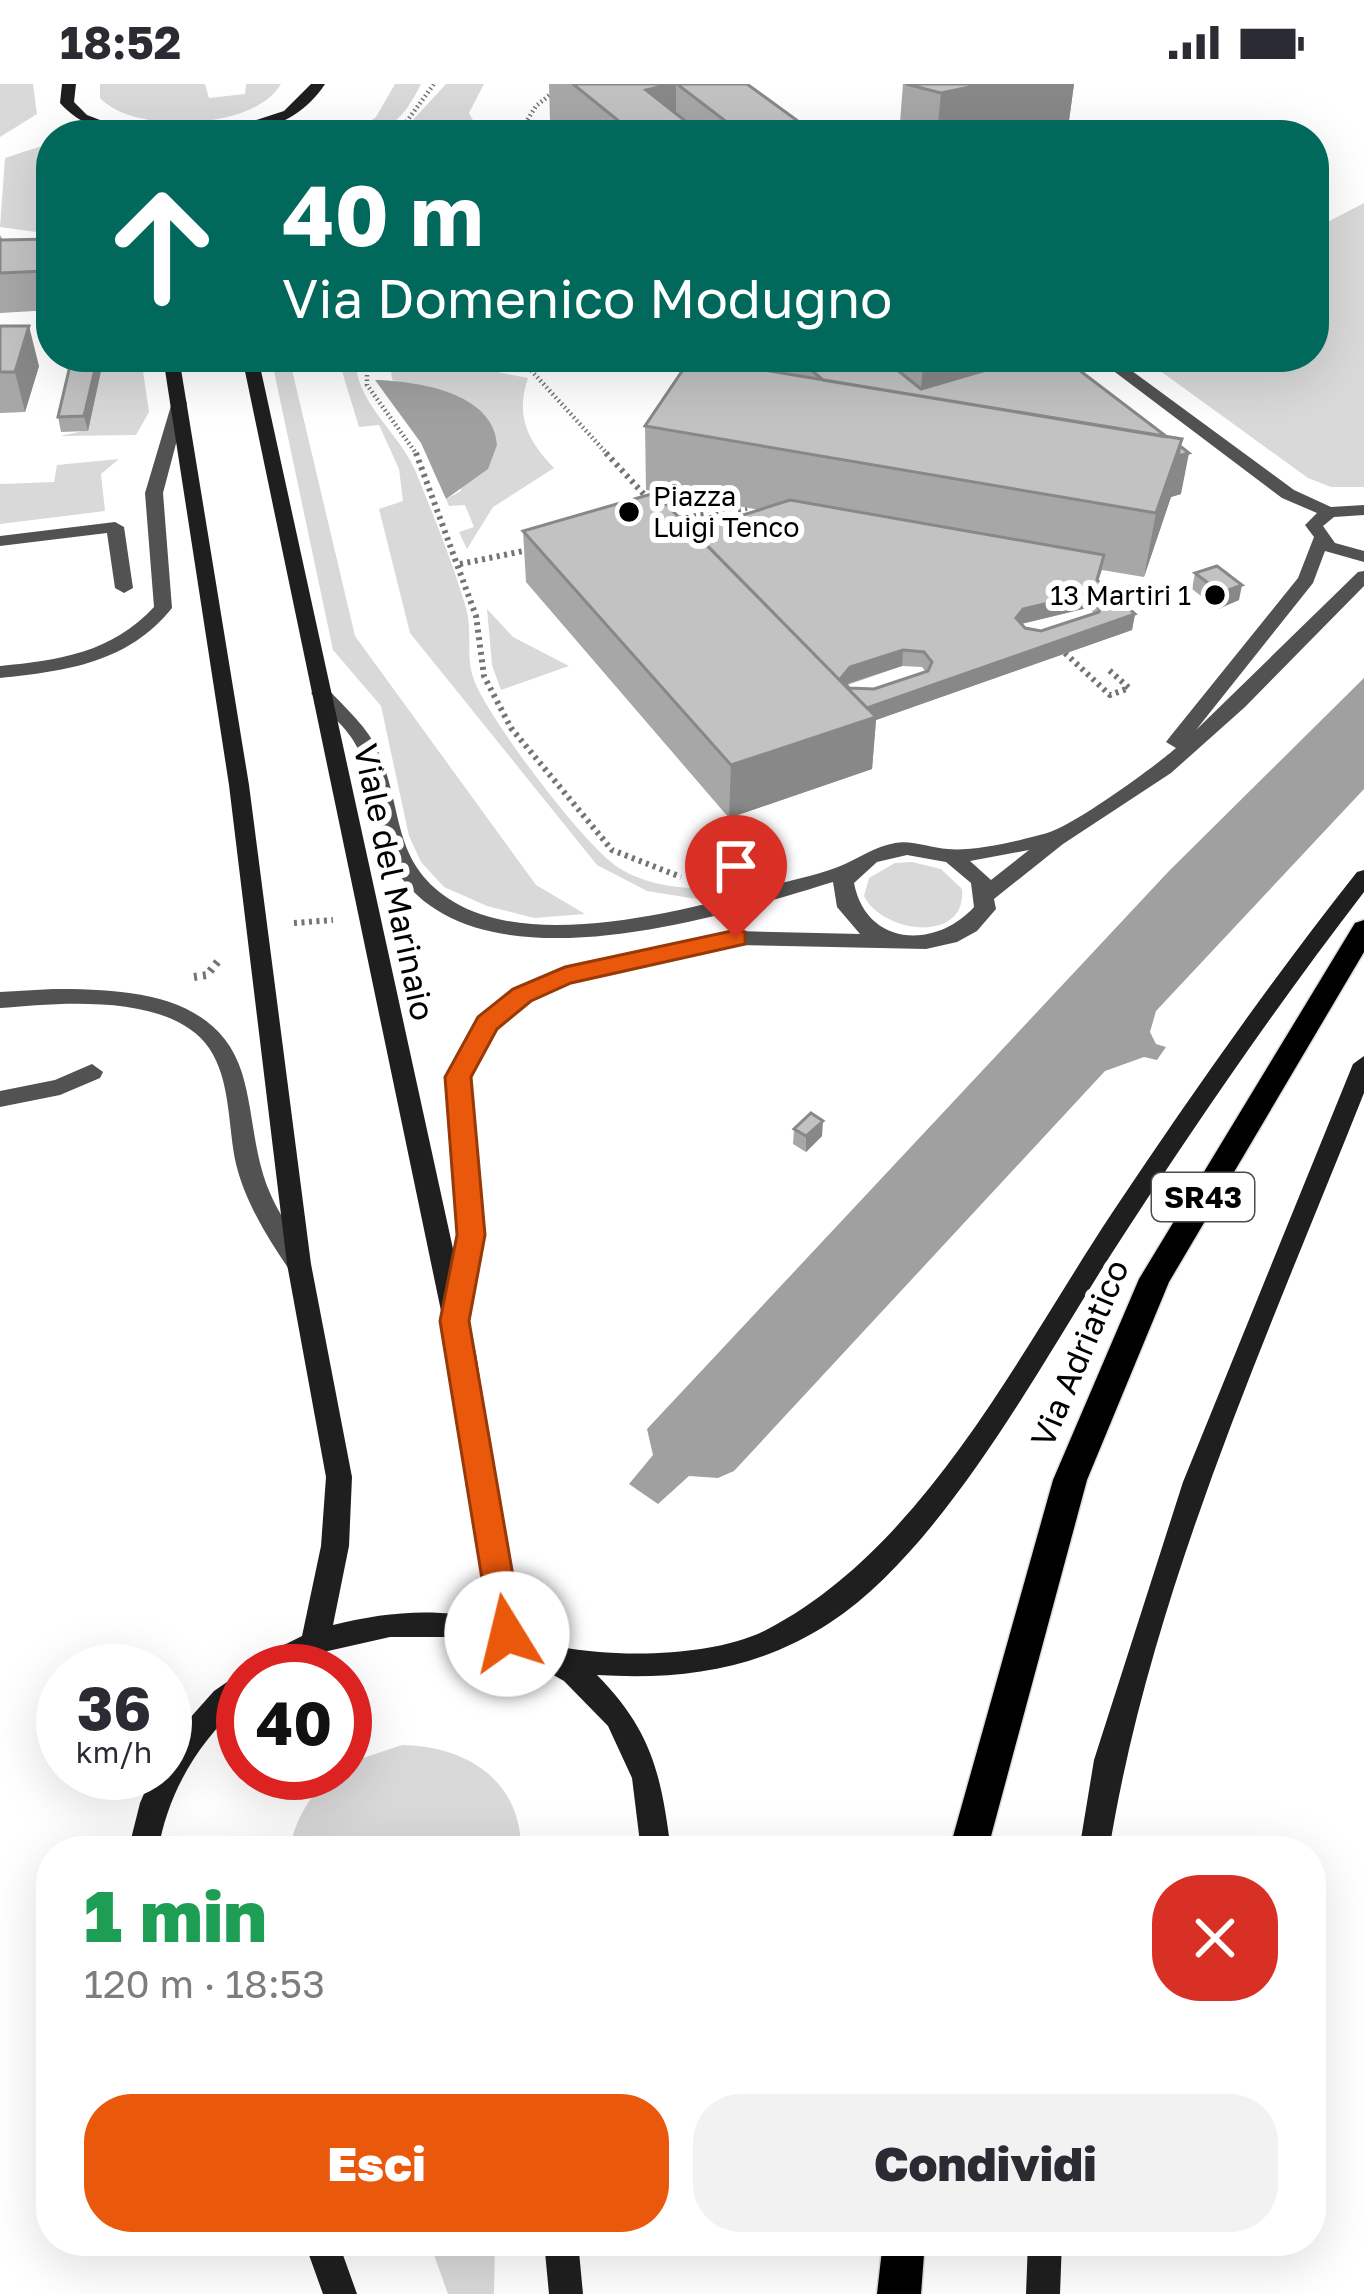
<!DOCTYPE html>
<html lang="it">
<meta charset="utf-8">
<style>
:root{--surface:#fff;--page:#f2f2f3;--text:#2b2b33;--muted:#7c7c81;--accent:#ea580c}
body{margin:0;font-family:"Golos Text",sans-serif;background:var(--page);color:var(--text);height:100vh;display:flex;flex-direction:column;font-size:45px;white-space:nowrap}
*{box-sizing:border-box;margin:0}
p{font-size:39px;color:var(--muted)}
.icon{flex:none;width:66px;height:66px;fill:none;stroke:currentColor;stroke-width:2;stroke-linecap:round;stroke-linejoin:round}
.map{position:relative;flex:1;overflow:hidden}
.sheet{position:absolute;left:36px;top:1752px;width:1290px;height:420px;display:flex;flex-direction:column;background:var(--surface);border-radius:48px;box-shadow:0 12px 48px #0002}
.sheet>*{flex:none}
.guide{position:absolute;left:36px;top:36px;width:1293px;height:252px;border-radius:48px;box-shadow:0 12px 48px #0002;background:#00695c;color:#fff;overflow:hidden}
.speed{position:absolute;left:36px;top:1560px;display:flex;gap:24px;font-size:60px;font-weight:700;text-align:center}
.speed>*{display:grid;place-content:center;width:156px;height:156px;border-radius:50%;background:var(--surface);box-shadow:0 12px 48px #0002;line-height:1}
.speed small{font-size:30px;font-weight:400}
.speed .limit{border:18px solid #d22;background:#fff;color:#111}
.pin{position:absolute;display:grid;place-items:center;width:102px;height:102px;color:#fff;margin:-123px -51px;border-radius:50% 50% 50% 0;rotate:-45deg;box-shadow:0 0 12px #0007}
.pin .icon{rotate:45deg}
.me{position:absolute;width:132px;margin:-66px;rotate:351deg;stroke-linejoin:round;filter:drop-shadow(0 0 9px #0008)}
.turn{display:flex;align-items:center;gap:42px;height:252px;padding:0 48px;font-size:54px}
.turn .icon{width:156px;height:156px;stroke-width:2.5}
.turn b{display:block;font-size:84px;line-height:102px}
.round{display:grid;place-items:center;flex:none;width:126px;height:126px;border-radius:48px;background:var(--page)}
.summary{display:flex;align-items:center;justify-content:space-between;height:204px;padding:0 48px}
h1{font-size:72px;font-weight:800;line-height:90px;color:#1e9e55}
.primary-button{display:flex;gap:24px;margin-top:auto;padding:24px 48px}
.primary-button a{flex:1;height:138px;border-radius:48px;background:var(--accent);color:#fff;font-size:48px;font-weight:800;line-height:138px;text-align:center}
.primary-button a+a{background:var(--page);color:var(--text)}
.status{display:flex;justify-content:space-between;align-items:center;height:84px;padding:0 60px;background:var(--surface);direction:ltr}
.status svg{height:33px;fill:currentColor}
.map>svg:first-child{display:block}
.green{fill:#d9d9d9}
.water{fill:#a0a0a0}
.lines{fill:none;stroke-linecap:round;stroke-linejoin:round}
.primary-casing{stroke:#dbdbdb;stroke-width:3}
.path-far2{stroke:#747474;stroke-width:4.5;stroke-dasharray:1.5 3;stroke-linecap:butt}
.path-far1{stroke:#747474;stroke-width:6;stroke-dasharray:3 4.5;stroke-linecap:butt}
.path{stroke:#747474;stroke-width:8;stroke-dasharray:3 6;stroke-linecap:butt}
.lane{fill:#525252;fill-rule:evenodd}
.street{fill:#525252;fill-rule:evenodd}
.secondary{fill:#1f1f1f;fill-rule:evenodd}
.primary{fill:#000;fill-rule:evenodd}
.wall{fill:#a7a7a7;fill-rule:evenodd}
.shaded-wall{fill:#888}
.building{fill:#c2c2c2;stroke:#888;stroke-width:3;fill-rule:evenodd}
.route{fill:#ea580c;stroke:#983908;stroke-width:3}
.poi-dot{fill:#000;stroke:#fff;stroke-width:4.5}
.labels{text-anchor:middle;dominant-baseline:central;stroke-width:12;stroke-linejoin:round;paint-order:stroke}
.far-poi-label{font-size:27px;fill:#000;stroke:#fff;text-anchor:start}
.shield{fill:#fff;stroke:#4c4c4c;stroke-width:3}
.shield-label{font-size:30px;font-weight:bold;fill:#000}
.street-label{font-size:33px;fill:#000;stroke:#fff}
</style>
<div class="status"><b>18:52</b><svg viewBox="0 0 49 12"><path d="M0 12V9h3v3zM5 12V6h3v6zM10 12V3h3v9zM15 12V0h3v12zM26 1h20v11H26zM47 4h2v5h-2z"/></svg></div>
<div class="map">
<svg width="1364" height="2210" viewBox="0 0 1364 2210">
<rect width="100%" height="100%" fill="#fff"/>
<path class="green" d="M0,0h33l4,30 -37,23z
M100,0h105l4,14 36,-4 1,-10h35c-26,46 -147,51 -181,14z
M395,0h26c-17,34 -32,51 -71,51l26,-18z
M446,0h38l-15,29 12,22h-82z
M51,59v91l-51,-7 5,-69z
M1364,119v284h-33l-23,-9 -167,-121h173v-128z
M104,273h37l8,55 -13,23 -76,1 28,-6z
M271,273h18l66,279 181,249 49,29 -51,4 -47,-12 -43,-19 -23,-25 -12,-26 -28,-130 -48,-56z
M338,274l18,1c-2,42 43,73 59,111 18,44 38,93 51,138 7,24 -1,48 8,72 14,38 111,167 145,188 30,19 71,22 106,20l7,7 -29,5 -56,-9 -50,-26 -187,-232 -31,-124 24,-8 -4,-32 -20,-44 -20,2z
M423,274l105,20c-13,38 0,63 26,90l-61,39 -26,42 -8,-17 15,-5 -9,-22 -16,1 -3,-7 15,-8 -12,-98 -57,-13 -2,-20z
M119,375l-18,15 4,37 -105,13v-40l54,-2 3,-17z
M487,525l26,28 56,29 -68,24 -9,-25z
M912,778l29,7 21,20c5,56 -80,44 -98,7l5,-18 26,-15z
M402,1661c64,1 120,35 119,106h-232c6,-32 21,-57 46,-78h10l3,-10z
M429,2157h66l-1,53h-46z"/>
<path class="water" d="M375,296c41,1 119,12 122,65l-9,24 -42,30 -25,-56z
M1364,594v111l-208,222 -6,21 6,12 10,3 -9,13 -13,-3 -39,14 -371,400 -16,7 -29,-2 -31,28 -29,-20 24,-29 -6,-26 522,-558z"/>
<g class="lines">
<defs>
<path id="primary" d="M1364,836v32l-195,330 -82,198 -100,371h-38l104,-371 86,-201 216,-356z
M883,2157h42l-4,53h-44z"/>
</defs>
<use href="#primary" class="primary-casing"/>
<path class="path-far2" d="M388,51l19,-14 27,-37
M518,51l18,-29 27,-22
M367,273v28l51,71
M519,273l90,99"/>
<path class="path-far1" d="M416,369l60,163 8,60 27,52 101,122 69,27
M606,369l45,49
M671,436l76,-12
M460,480l73,-15
M1065,569l45,42 19,-7 -21,-19
M294,839l39,-3"/>
<path class="path" d="M194,893l13,-2 12,-15"/>
<path class="lane" d="M115,438l9,5 9,61 -9,5 -9,-5 -8,-55 -107,13v-10z
M53,905c72,0 164,3 189,84 10,33 11,68 21,101 10,34 31,60 48,90l-3,7h-18c-22,-33 -44,-67 -54,-107 -8,-36 -5,-84 -27,-116 -39,-56 -150,-45 -209,-40v-16z
M92,980l11,8 -3,6 -40,17 -60,12v-16l55,-11z"/>
<path class="street" d="M1095,273h18l181,133 37,17 33,-2v10l-30,2 -11,9 12,17 29,8v11l-39,-11 -12,32 -117,147 162,-158 6,-1v15l-119,121 -74,66 -108,71 -69,55 2,10 -19,22 -20,11 -31,7 -190,-4 -165,37 -41,18 -34,28 -27,49 14,158 -15,83 -4,7h-18l-4,-7 17,-83 -12,-158 33,-60 34,-27 51,-22 171,-37 124,3 -23,-27 -4,-25c-111,34 -357,113 -437,-12 -24,-36 -21,-82 -38,-121 -10,-22 -32,-37 -47,-56l10,-6 7,2c18,20 40,38 51,64 25,58 12,111 75,149 81,49 236,8 321,-17 23,-7 48,-11 70,-21 17,-8 30,-17 50,-21 18,-3 35,5 53,6 24,3 75,-9 99,-16 26,-7 106,-65 129,-85l-10,-6 3,-4 129,-160 16,-41 -9,-12 12,-12 -35,-15zM1029,766l-38,30 -21,-19zM907,771l39,7 25,21 3,24c-39,43 -108,39 -120,-24l23,-21z
M173,315l14,3 -24,91 9,115c-44,55 -106,63 -172,70v-12c60,-6 111,-13 154,-59l-9,-114z"/>
<path class="secondary" d="M62,0h14l-2,18 13,13 52,20c-31,0 -58,-9 -79,-32z
M311,0h14c-26,40 -69,51 -114,51l73,-24z
M163,273h16l70,428 62,479 41,213 -3,69 -16,79c54,-13 103,-18 158,-4l-41,-267 -208,-997h16l218,997 44,274c14,5 27,17 41,19 57,11 155,10 207,-18 156,-82 250,-274 344,-416 78,-117 158,-231 245,-341l7,-2v22c-90,117 -174,240 -254,364 -71,112 -168,293 -279,366 -73,48 -149,58 -234,53 56,57 64,100 74,176h-30l-9,-73 -24,-52 -44,-45 -51,-29 -57,-15h-66l-62,14 -40,20h-42l4,-9 52,-26 19,-90 5,-69 -39,-213 -58,-479z
M1364,972v37c-97,244 -213,498 -255,758h-30l15,-91 89,-278 170,-418z
M243,1587v31c-45,40 -75,90 -85,149h-30l12,-48 13,-30h12v-22l16,-23 33,-37z
M304,2157h34l19,53h-34z
M544,2157h34l5,53h-34z
M1028,2157h34l-2,53h-34z"/>
<use href="#primary" class="primary"/>
</g>
<path class="wall" d="M549,0h198l70,51h-250l-17,-14z
M903,0h171l-6,44 -32,7h-137z
M0,151l3,5 48,-1v71l-51,3z
M0,242l39,40 -14,46 -25,1z
M72,273h32l-16,74 -27,1 -3,-15z
M749,273h320l-1,5 112,84 1,48 -10,3 -27,80 -42,-7 -4,11 37,33 -3,16 -256,90 -4,49 -143,49 -203,-236 -3,-51h170l67,-21 -114,-20 -1,-64 119,-56zM1087,524l9,6 -55,17 -16,-3 -4,-4zM902,582l20,1 4,5 -52,17 -25,-1 -2,-3z
M1195,489l44,27 -21,9 -26,-20z
M794,1045l28,7 -16,16 -13,-8z"/>
<path class="shaded-wall" d="M671,0h5v51l-30,-45z
M984,0h90l-6,44 -32,7h-99l4,-42z
M51,172v33l-4,-18z
M29,242l10,40 -14,46 -10,-40z
M98,273h6l-16,74 -4,-15z
M958,273h111l-4,29 -147,32 5,-51z
M1182,355l-4,17 11,-3 -8,41 -10,3 -27,80 12,-64z
M1242,501l-3,15 -21,9 3,-16z
M1090,509l-3,15 -66,16 -5,-6 7,-9z
M1135,530l-3,16 -256,90 -4,49 -143,49 2,-53 107,-47z
M903,566l-1,16 -53,17 -9,10 1,-15 9,-11z
M823,1037l-1,15 -16,16v-16z"/>
<path class="building" d="M573,0h98l-25,6 57,45h-67z
M677,0h70l70,51h-83l7,-2z
M906,0h78l-43,9z
M51,155v17l-4,15 -47,2v-33z
M0,242h29l-14,46h-15z
M72,273h26l-14,59 -26,1z
M796,273h85l40,32 110,-32h31l105,80 -344,-57z
M910,273h48l-35,10z
M691,274l491,81 -26,74 -511,-87z
M1180,362l9,7 -11,3z
M655,409l221,224 -145,48 -208,-234z
M790,416l314,55 -7,25 38,34 -268,94 -174,-177zM1090,509l11,7 -2,12 -58,19 -16,-3 -9,-10 7,-9zM903,566l21,2 8,10 -4,9 -54,18 -25,-1 -8,-10 9,-11z
M1217,482l25,19 -21,8 -26,-20z
M811,1029l12,8 -17,15 -12,-7z"/>
<path class="route" d="M736,846l9,2v12l-174,39 -40,18 -34,28 -26,48 14,158 -16,86 54,313 -4,11 -12,4 -11,-4 -5,-11 -51,-313 17,-86 -12,-158 33,-60 35,-28 52,-22z"/>
<g class="poi-dot">
<circle cx="629" cy="428" r="12"/>
<circle cx="1215" cy="511" r="12"/>
</g>
<g class="labels">
<g class="far-poi-label">
<text x="653" y="412">Piazza<tspan x="653" dy="31">Luigi Tenco</tspan></text>
<text x="1191" y="511" text-anchor="end">13 Martiri 1</text>
</g>
<rect class="shield" x="1152" y="1089" width="102" height="48" rx="9"/>
<g class="shield-label">
<text x="1203" y="1113">SR43</text>
</g>
<g class="street-label">
<text transform="translate(395 798) rotate(78)">Viale del Marinaio</text>
<text transform="translate(1079 1269) rotate(-67)">Via Adriatico</text>
</g>
</g>
</svg>
<div class="speed"><div>36<small>km/h</small></div><div class="limit">40</div></div>
<div class="pin" style="left:736px;top:854px;background:#d93025"><svg class="icon" aria-label="arrive" viewBox="0 0 24 24"><path d="M6 21V4h12l-3 4 3 4H6"/></svg></div>
<svg class="me" style="left:507px;top:1550px" viewBox="-20 -20 40 40"><circle r="19" fill="#fff"/><path d="M0-13L10 11 0 6-10 11z" fill="#ea580c"/></svg>
<div class="guide">
<div class="turn"><svg class="icon" aria-label="ahead" viewBox="0 0 24 24"><path d="M12 20V5M6 11l6-6 6 6"/></svg><div><b>40 m</b>Via Domenico Modugno</div></div>
</div>
<section class="sheet">
<div class="summary"><div><h1>1 min</h1><p>120 m · 18:53</p></div><a class="round" style="background:#d93025;color:#fff"><svg class="icon" aria-label="close" viewBox="0 0 24 24"><path d="M6 6l12 12M18 6L6 18"/></svg></a></div>
<div class="primary-button"><a>Esci</a><a>Condividi</a></div>
</section>
</div>
